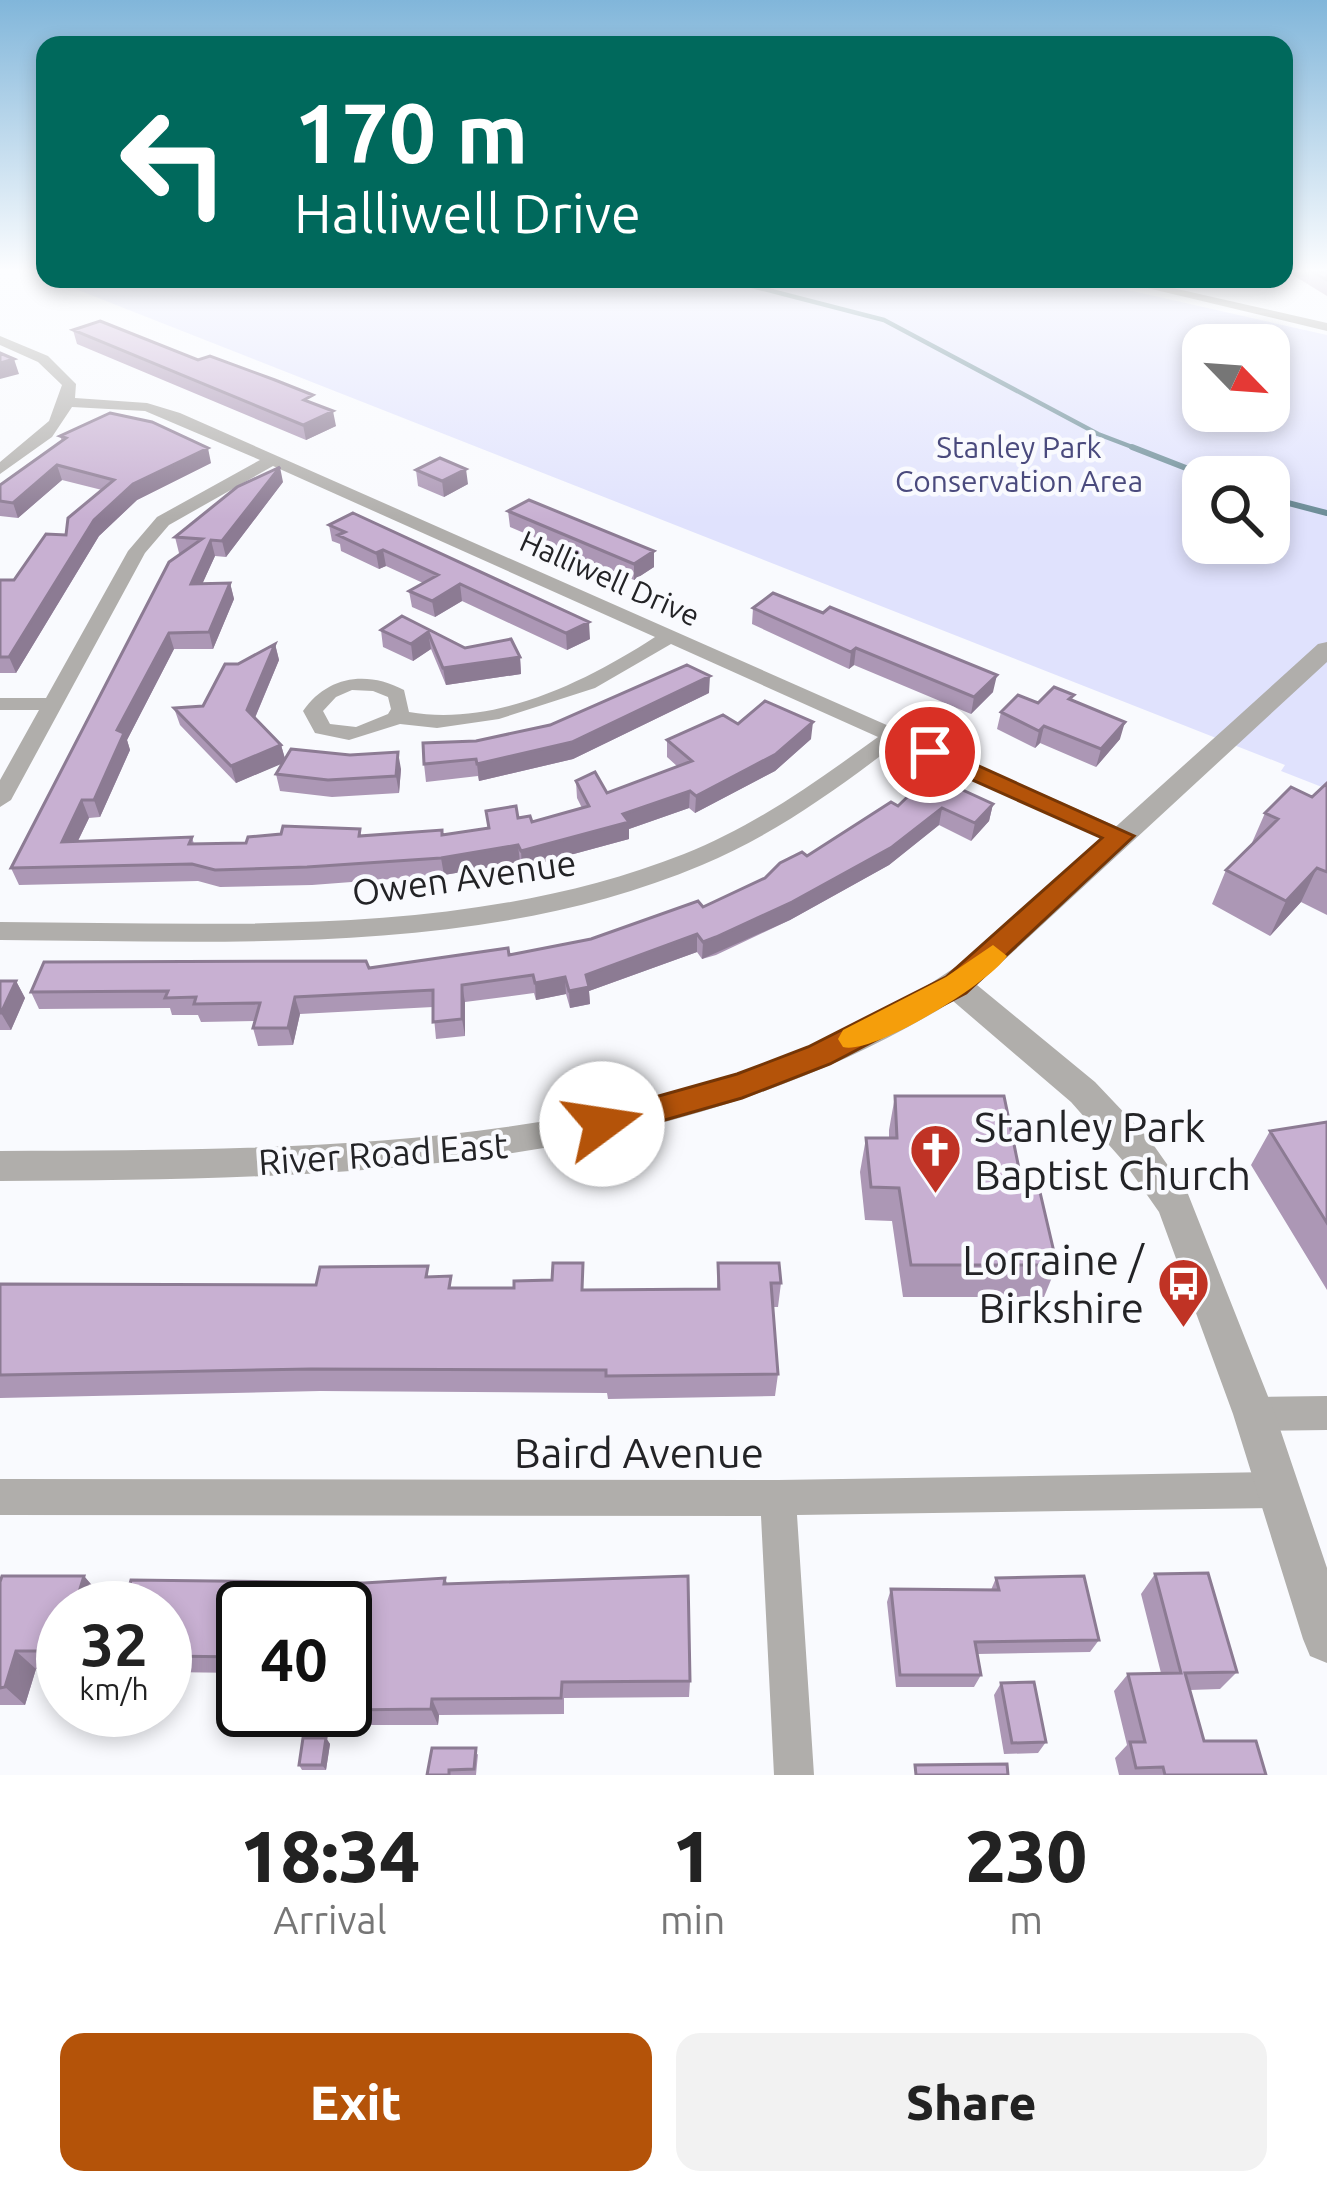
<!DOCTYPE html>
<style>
:root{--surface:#fff;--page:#f2f2f2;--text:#222;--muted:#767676;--accent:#b45309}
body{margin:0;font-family:Ubuntu,sans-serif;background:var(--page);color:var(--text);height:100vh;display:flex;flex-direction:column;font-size:45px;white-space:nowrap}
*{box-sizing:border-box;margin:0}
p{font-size:39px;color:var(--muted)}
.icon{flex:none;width:66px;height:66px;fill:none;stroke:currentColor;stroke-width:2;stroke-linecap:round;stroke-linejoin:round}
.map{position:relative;height:1775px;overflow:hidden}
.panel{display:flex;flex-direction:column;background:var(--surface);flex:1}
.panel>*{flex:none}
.banner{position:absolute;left:36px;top:36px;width:1257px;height:252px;border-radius:24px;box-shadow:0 6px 18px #0003;background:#00695c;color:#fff;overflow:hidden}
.needle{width:78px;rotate:115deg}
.fabs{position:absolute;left:1182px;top:324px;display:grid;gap:24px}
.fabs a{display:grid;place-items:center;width:108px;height:108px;border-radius:24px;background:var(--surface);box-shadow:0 6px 18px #0003;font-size:60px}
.speed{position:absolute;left:36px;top:1581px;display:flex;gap:24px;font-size:60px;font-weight:700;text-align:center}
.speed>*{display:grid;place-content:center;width:156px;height:156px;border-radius:50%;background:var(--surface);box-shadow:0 6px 18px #0003;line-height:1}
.speed small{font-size:30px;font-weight:400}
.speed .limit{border:6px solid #111;border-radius:18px;background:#fff;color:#111}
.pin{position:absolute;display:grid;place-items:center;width:102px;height:102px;color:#fff;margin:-51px;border:6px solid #fff;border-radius:50%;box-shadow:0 3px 12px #0007}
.me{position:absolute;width:132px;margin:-66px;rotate:76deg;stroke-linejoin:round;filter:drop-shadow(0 0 9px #0008)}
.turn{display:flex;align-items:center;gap:42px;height:252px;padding:0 60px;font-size:54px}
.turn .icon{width:156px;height:156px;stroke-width:2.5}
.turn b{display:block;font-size:84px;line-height:102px}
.eta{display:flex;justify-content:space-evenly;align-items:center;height:204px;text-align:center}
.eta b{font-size:72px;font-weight:800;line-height:84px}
.primary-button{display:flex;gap:24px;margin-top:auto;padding:24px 60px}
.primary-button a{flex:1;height:138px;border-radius:24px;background:var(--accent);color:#fff;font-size:48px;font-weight:800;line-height:138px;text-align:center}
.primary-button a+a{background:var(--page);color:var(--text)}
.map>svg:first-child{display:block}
.green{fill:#e0e2fd;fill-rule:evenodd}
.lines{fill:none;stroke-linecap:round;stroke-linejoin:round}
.stream-far1{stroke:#6a8b96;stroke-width:4.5}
.stream{stroke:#6a8b96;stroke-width:6}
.minor{fill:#b0aeab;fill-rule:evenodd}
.tertiary{fill:#b0aeab;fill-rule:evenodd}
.wall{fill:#ac97b5}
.shaded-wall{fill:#8c7b93}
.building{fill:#c8b0d2;stroke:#8c7b93;stroke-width:3}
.route{fill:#b45309;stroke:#753606;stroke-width:3}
.slow{fill:#f59e0b}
.labels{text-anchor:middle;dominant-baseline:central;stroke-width:9;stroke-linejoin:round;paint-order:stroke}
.far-park-label{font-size:30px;fill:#4a4a7d;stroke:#f9fafe}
.far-street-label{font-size:30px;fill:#232326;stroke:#f9fafe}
.street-label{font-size:36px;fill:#232326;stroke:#f9fafe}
.near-poi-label{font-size:42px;fill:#232326;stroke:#f9fafe;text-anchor:start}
.near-street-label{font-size:42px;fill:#232326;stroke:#f9fafe}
</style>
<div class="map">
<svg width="1327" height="1775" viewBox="0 0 1327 1775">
<rect width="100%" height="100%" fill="#f9fafe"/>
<path class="green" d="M50,279h1029l248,56v454l-46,-18 4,-6zM1203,345h66v66h-66zM1203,477h66v66h-66z"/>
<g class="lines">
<path class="stream-far1" d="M725,279l159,41 214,114 42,16"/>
<path class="stream" d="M1132,447l77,30
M1269,498l58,15"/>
<path class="minor" d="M1110,279h23l194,44v8z
M0,336l48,20 28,28 -1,14 72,5 33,10 949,419 4,5 -4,5h-16l-218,-97c-61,46 -121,90 -193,120 -218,92 -470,76 -702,75v-18c226,1 469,17 684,-68 71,-28 132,-72 194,-117l-207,-93 -76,44 -96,31 -62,9 -37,-4 -51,16 -34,-7 -12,-22c24,-35 64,-41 101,-21l5,22c85,15 177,-30 246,-75l-382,-171 -104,59 -24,28 -134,247 -11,7v-27l39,-70h-39v-12h46l82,-147 29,-34 103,-57 -115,-49 -73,-4 -20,30 -52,37v-12l49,-41 13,-36 -24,-23 -38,-17zM352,690l21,1 15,6 3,12 -3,5 -32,13 -26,-3 -7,-13 13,-14z
M1327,1396v34l-73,1 -12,-5 -5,-12 5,-12 12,-5z
M1278,1472l12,6 6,12 -6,12 -12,6 -481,7 17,260h-40l-13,-259 -761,-1v-36l778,1z"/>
<path class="tertiary" d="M1327,642v20l-350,323 118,97 55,58 38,54 87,220 52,154v95l-17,-7 -7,-17 -70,-225 -74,-202 -35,-50 -53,-60 -118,-101c-286,176 -628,178 -953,180v-30c318,-2 676,4 951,-181 50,-34 93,-79 138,-119 76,-69 153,-138 229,-207z"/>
</g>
<path class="wall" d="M1288,272h39v24z
M73,330l125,30 117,44 21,22 -30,14 -229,-96z
M60,436l151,27 -74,37 -38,36 -83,137h-16v-93h14l52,-45 36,-45 -40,-10 -44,38 -18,-2v-31l62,-44z
M416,470l52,14 -24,13 -26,-11z
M283,482l-57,75 -11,-1 -13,28 28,-1 4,16 -21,50h-39l-47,91 3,10 -30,67 -11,1 -11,23 114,-4 2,7 52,-1 116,-7 80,-1 46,-7 -2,-17 46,11 50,-14 -5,-10 -1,-17 31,12 71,-26 -11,-10v-17l71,-16 73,15 -36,32 -80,42 -6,-5 -60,21v10l-107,29 -2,-6 -76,13 -132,10 -92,2 -22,-6 -179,4 -8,-17 171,-315h-3l-4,-16z
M508,511l146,40v16l-20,13 -124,-53z
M329,525l261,114 -23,11 -105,-49 -27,16 -23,-10 -3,-16 14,-8 -37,-17 -7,3 -38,-18 -1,-7 -8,-3z
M753,608l240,84 -22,22 -117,-49 -5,4 -97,-45z
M402,616l63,32 55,9 1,17 -75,11 -15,-36 -18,12 -30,-14 -2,-17z
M275,644l4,16 -24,58 26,27 4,14 116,10 -2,24 -67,4 -52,-6 -4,-17 6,-11 -46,20 -56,-58 -6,-17 29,-2 35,-42z
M709,693l-136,66 -94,22 -1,-5 -52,6 -2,-18 52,-23z
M1074,695l-2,5 48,39 -24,28 -56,-24 -5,5 -38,-19 4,-17z
M1327,783v132l-26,-13 -31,34 -58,-32 14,-34 25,-25 14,-32 47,-16z
M993,804l-4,17 -18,20 -32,-16 -50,40 -99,55 -74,35 -14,4 -5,-7 -108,39 1,13 -20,4 -4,-14 -30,6 -2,-7 -69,9v34l-29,3 -3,-32 -133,7 -7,31 -35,1 -5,-18 2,-7 -54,1 -3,-7h-26l-2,-7 -131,1 -8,-17 338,-24 140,-13 82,-16 112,-32 62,-29 133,-72z
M0,981h16l9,17 -14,32h-11z
M895,1096l128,92 34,77 -13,32h-141l-11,-76 -27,-1 -5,-48 6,-34h23v-8z
M1327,1122v168l-76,-125 19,-34z
M718,1263l63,20 -3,24h-5l5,67 -3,22 -167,3 -1,-6 -287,-2 -320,7v-114l316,1 114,-8 23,11 131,2 133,-1z
M1155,1574l82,98 -17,17 -30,1 14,51 62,34h-147l-4,-17 12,-13 -13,-54 14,-17 33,-1 -20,-79z
M84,1576l17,20 -38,12v61h-27l-11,36h-25v-123z
M445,1578l2,5 243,98 -1,16 -125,1v16l-125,1 -1,10h-84l-9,-15 5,-36h-5v-66h-102v65l-78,-1v-64l199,-25z
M996,1578l103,62 -9,12 -113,2 4,21 -7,12h-78l-9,-85 4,-13 100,1z
M1001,1683l45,59 -8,11 -34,1 -10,-59z
M326,1738l4,6 -4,26h-24l-3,-5z
M478,1754l-2,21h-49z"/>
<path class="shaded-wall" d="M14,359l5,15 -19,5v-16z
M333,411l3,15 -30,14 -3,-15z
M208,448l3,15 -74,37 -38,36 -83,137 -7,-16 85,-137 39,-36z
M57,465l5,15 -44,38 -5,-15z
M280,467l3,15 -57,75 -4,-16z
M466,469l2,15 -24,13 -2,-16z
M211,540l4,16 -20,44 -4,-16z
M383,550l3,16 -7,3 -3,-16z
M654,551v16l-20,13v-16z
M230,583l4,16 -21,50 -4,-17z
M460,584l2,17 -27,16 -3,-16z
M589,622l1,17 -23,11 -1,-17z
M428,632l3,17 -18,12 -2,-17z
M169,633l5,16 -47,91 3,10 -30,67 -6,-17 23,-70z
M275,644l4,16 -28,67 -4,-17z
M856,648l-2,17 -5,4 2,-17z
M520,657l1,17 -75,11 -3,-17z
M997,675l-4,17 -22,22 3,-17z
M710,676l-1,17 -136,66 -94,22 -2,-17z
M813,722l-2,17 -36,32 -80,42 1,-17z
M1125,722l-5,17 -24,28 5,-18z
M1044,726l-4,17 -5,5 4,-17z
M281,745l5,17 -50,21 -5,-17z
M398,752l3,17 -2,24 -3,-17z
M690,791l-1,17 -60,21v10l-107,29 -1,-17z
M82,800l7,18 -20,41 -7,-17z
M993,804l-4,17 -18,20 4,-18z
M942,808l-3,17 -50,40 -99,55 -88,39 1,-17z
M518,845l2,17 -76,13 -3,-17z
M1317,868l-16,34 -31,34 16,-35z
M697,934v18l-108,39 1,13 -20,4 -1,-17 17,-16z
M565,977l1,17 -30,6 -1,-17z
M16,981l9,17 -14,32 -10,-17z
M462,985l3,17v34l-3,-17z
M295,997l5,17 -7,31 -5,-17z
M84,1576l17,20 -4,12h-23z
M16,1651l20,18 -11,36 -20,-18z
M432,1699l7,16 -1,10 -7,-16z
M326,1738l4,6 -4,26 -4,-5z"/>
<path class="building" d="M1313,272h14v8z
M100,321l98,39 12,-4 65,24 38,15 -9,5 29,11 -30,14 -230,-95z
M0,353l14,6 -14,4z
M110,413l42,9 56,26 -75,36 -39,36 -85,137h-9v-77h14l32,-46 20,1 2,-17 46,-38 -57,-15 -44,38 -13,-2v-16l66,-47 -6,-2z
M440,458l26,11 -24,12 -26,-11z
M280,467l-58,74 -11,-1 -20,44 39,-1 -21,49 -40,1 -52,97 7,3 -30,67h-12l-20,42 130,-5 -3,7 57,-1 2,-6 33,-3 2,-8 77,3 -1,7 83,-6v5l47,-7 -3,-17 30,-5 2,12 12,-2 2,6 57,-16 -13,-25 19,-9 12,21 85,-32 -25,-21 56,-25 15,9 27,-23 48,21 -37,32 -80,42 -6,-5 -67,23 6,8 -108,29 -3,-6 -77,13 -134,9 -92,3 -23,-6 -181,4 158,-306 33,-23 -27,-2 62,-50z
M529,500l125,51 -20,13 -126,-53z
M353,513l236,109 -23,11 -106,-49 -28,17 -23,-10 29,-16 -55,-25 -7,3 -38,-18 7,-3 -16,-7z
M773,593l50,20 7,-6 167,68 -23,22 -118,-49 -5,4 -98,-44z
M402,616l63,32 46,-9 9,18 -77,11 -15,-36 -17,12 -30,-14z
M275,644l-28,66 34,35 -50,21 -57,-58 29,-2 22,-42h13z
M687,665l23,11 -138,66 -95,22 -1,-5 -52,5 -1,-21 53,-2 74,-16z
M1054,687l20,8 -5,4 56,23 -24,27 -57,-23 -5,5 -38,-19 17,-17 20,8z
M291,749l59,6 48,-3 -2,24 -68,4 -52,-6z
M930,775l63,29 -18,19 -33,-15 -50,39 -100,55 -76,35 -13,5 -6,-8 -111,41 3,12 -20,4 -4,-14 -30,6 -2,-8 -71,10v34l-29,3v-32l-138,7 -7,31h-35l7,-25 -66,1 2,-7 -31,1 3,-7 -137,1 13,-30 322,-1 3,7 139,-20 1,7 82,-16 107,-38 5,6 62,-29 15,-15 22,-11 5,4 84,-54 7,4z
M1327,783v89l-10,-4 -31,33 -60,-31 52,-51 -13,-6 26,-26 21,10z
M0,981h16l-15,32h-1z
M895,1096h109l19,92h16l18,77h-146l-12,-77 -28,-1 -5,-49h31z
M1327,1122v101l-57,-92z
M553,1263h30l-1,27 137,-1 -1,-26h61l2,20h-10l7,91 -172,2v-6l-295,-1 -311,6v-91l316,1 4,-18 108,-1 -2,11 25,-1 -2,12h65v-7l38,-1z
M1208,1573l29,99 -52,1 19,68h52l10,34h-101l-2,-8 -27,1 -6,-26h15l-17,-68 53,-1 -26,-99z
M2,1576h82l-10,32h-11l-1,43h-46l-11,36 -5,1v-106z
M688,1576l2,105 -128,1 -1,16 -129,1 -1,10 -86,1 8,-52h-8v-50h-102v49l-78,-1v-48h-42l8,-28 233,3 81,-5 -1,6z
M1084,1576l15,64 -124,2 6,33h-81l-9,-86 108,1 -3,-12z
M1034,1682l12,60 -34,1 -11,-60z
M303,1738h23l-4,27h-23z
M432,1748h44l-2,21 -25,1v5h-22z
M1007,1764l1,11h-92l-1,-10z"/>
<linearGradient id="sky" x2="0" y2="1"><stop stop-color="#81b6da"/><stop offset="0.52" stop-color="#fcfdff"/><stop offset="1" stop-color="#fcfdff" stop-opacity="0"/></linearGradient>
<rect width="1327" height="520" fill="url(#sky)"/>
<path class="route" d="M930,744l204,92 -168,157 -136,71 -88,34 -140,40 -11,-4 -5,-10 5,-9 146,-41 71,-27 138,-70 156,-139 -181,-81 -3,-5z"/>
<path class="slow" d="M993,945l14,11c-17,27 -136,100 -164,91l-5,-8 5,-9 103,-53z"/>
<defs>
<symbol id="church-pin" viewBox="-11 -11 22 30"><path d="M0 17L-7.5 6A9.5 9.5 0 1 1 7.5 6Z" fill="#c03325" stroke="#f9fafe"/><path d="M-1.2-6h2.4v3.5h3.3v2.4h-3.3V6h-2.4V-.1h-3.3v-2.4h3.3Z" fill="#fff"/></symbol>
<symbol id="bus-pin" viewBox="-11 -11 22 30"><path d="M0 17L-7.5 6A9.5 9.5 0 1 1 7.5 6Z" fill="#c03325" stroke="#f9fafe"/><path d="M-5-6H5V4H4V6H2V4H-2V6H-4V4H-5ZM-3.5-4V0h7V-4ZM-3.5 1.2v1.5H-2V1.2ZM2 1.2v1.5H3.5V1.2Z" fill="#fff"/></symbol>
</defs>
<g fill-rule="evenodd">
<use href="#church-pin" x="906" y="1120" width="59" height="81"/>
<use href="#bus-pin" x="1154" y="1254" width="59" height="81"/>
</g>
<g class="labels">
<g class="far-park-label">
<text x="1019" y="447">Stanley Park<tspan x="1019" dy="34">Conservation Area</tspan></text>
</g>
<g class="far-street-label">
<text transform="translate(610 578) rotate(24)">Halliwell Drive</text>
</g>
<g class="street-label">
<text transform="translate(464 877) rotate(-8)">Owen Avenue</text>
<text transform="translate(383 1153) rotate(-4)">River Road East</text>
</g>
<g class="near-poi-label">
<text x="974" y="1126">Stanley Park<tspan x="974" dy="48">Baptist Church</tspan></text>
<text x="1144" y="1259" text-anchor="end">Lorraine /<tspan x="1144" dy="48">Birkshire</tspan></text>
</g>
<g class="near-street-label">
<text x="639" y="1452">Baird Avenue</text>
</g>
</g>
</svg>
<div class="fabs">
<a><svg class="needle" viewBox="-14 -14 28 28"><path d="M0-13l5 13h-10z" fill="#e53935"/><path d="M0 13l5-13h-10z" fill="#767676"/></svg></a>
<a><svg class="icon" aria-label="search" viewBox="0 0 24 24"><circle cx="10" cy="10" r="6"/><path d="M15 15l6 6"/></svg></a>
</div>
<div class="speed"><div>32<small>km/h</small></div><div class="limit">40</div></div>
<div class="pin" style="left:930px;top:752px;background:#d93025"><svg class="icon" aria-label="arrive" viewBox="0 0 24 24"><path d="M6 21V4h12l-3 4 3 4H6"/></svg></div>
<svg class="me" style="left:602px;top:1124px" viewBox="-20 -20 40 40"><circle r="19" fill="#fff"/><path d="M0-13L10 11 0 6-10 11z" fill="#b45309"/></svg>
<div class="banner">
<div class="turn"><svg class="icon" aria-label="left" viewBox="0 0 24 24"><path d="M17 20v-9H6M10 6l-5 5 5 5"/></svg><div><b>170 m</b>Halliwell Drive</div></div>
</div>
</div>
<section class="panel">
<div class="eta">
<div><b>18:34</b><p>Arrival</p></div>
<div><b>1</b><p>min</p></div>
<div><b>230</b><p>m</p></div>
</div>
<div class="primary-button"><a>Exit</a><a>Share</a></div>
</section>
